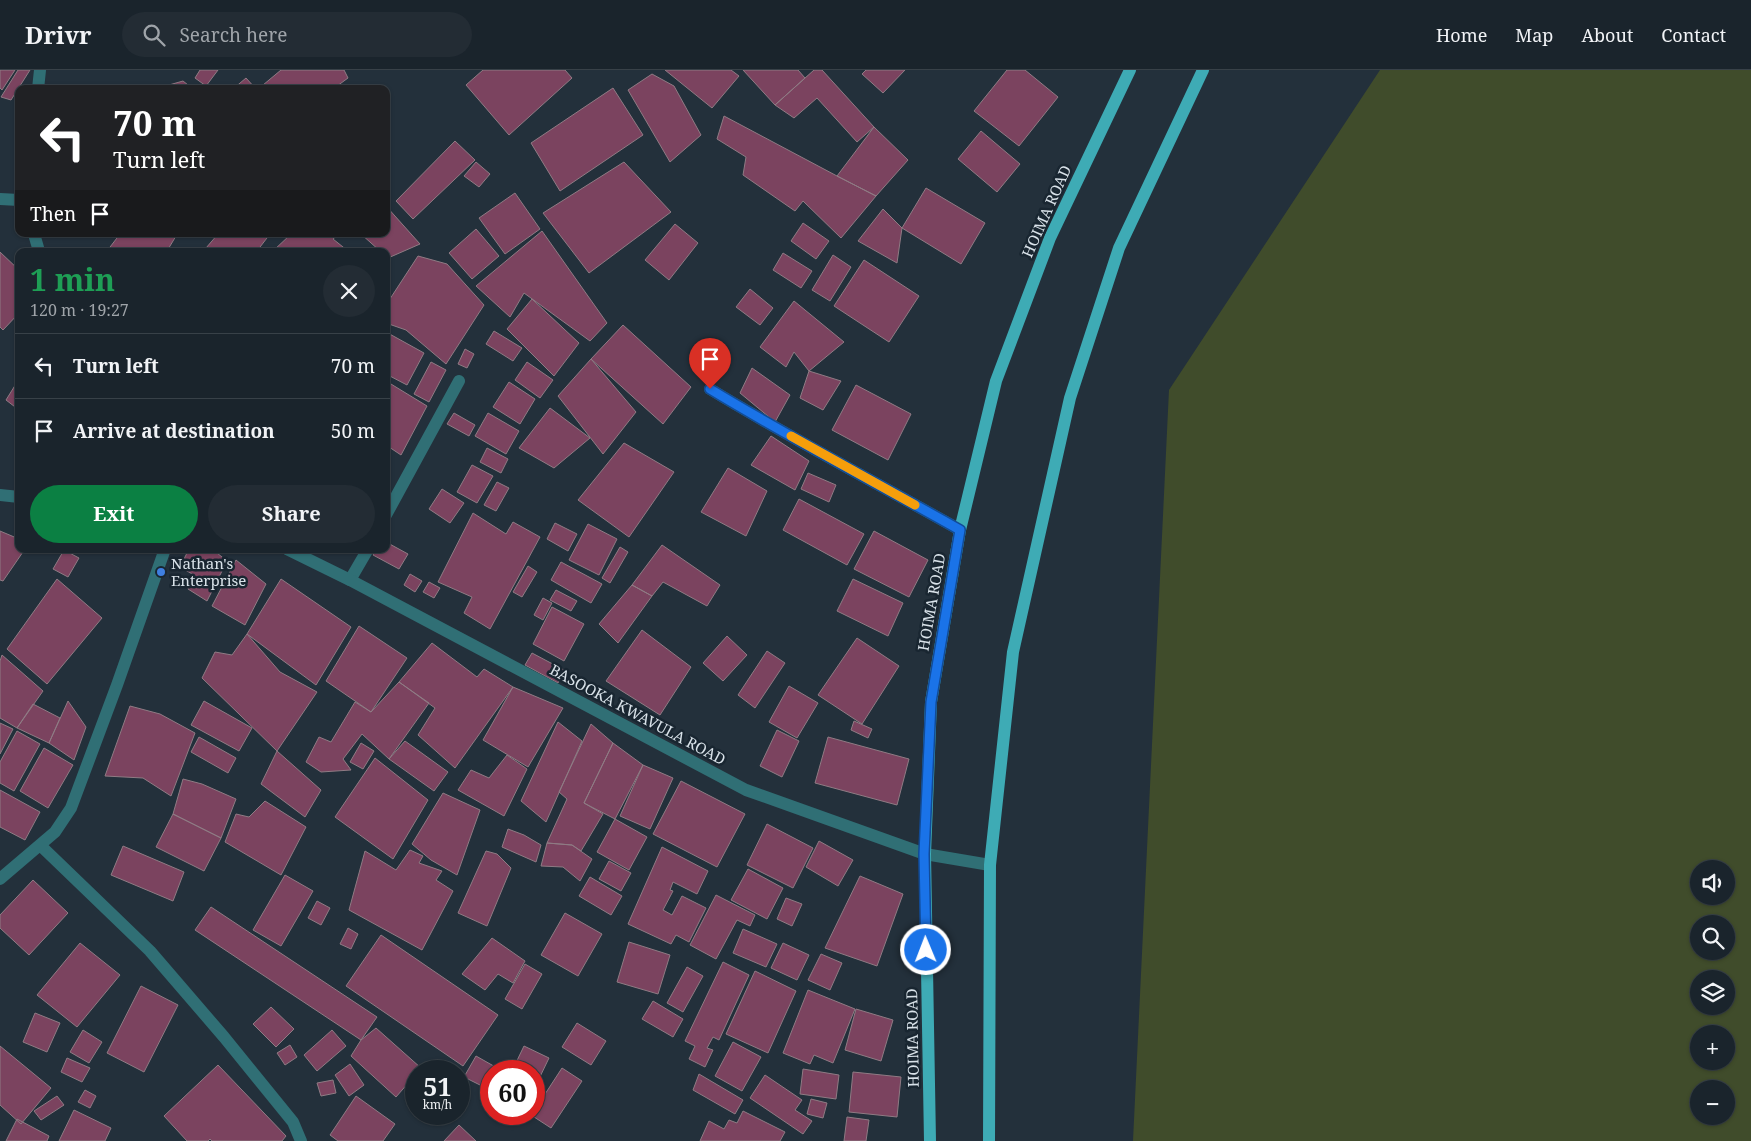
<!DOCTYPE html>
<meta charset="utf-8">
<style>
:root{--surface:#1a242c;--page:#232c34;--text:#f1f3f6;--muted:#9fa4a9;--line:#384148;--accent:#0b8043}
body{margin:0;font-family:"Noto Serif",serif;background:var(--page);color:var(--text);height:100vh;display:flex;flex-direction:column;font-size:19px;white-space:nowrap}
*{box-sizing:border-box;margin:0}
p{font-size:16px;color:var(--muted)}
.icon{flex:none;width:28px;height:28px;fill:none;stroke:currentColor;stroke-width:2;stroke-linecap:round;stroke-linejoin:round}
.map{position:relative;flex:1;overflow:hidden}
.sheet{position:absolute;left:15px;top:178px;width:375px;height:305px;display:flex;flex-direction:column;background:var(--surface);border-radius:10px;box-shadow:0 1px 4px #0004,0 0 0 1px var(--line)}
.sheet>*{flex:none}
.hud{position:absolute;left:15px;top:15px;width:375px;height:152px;border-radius:10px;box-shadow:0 1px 4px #0004,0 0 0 1px var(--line);background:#202124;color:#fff;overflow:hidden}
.controls{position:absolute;left:1690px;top:790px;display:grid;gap:10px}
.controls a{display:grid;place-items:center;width:45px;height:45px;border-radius:50%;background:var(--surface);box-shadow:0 1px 4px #0004,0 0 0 1px var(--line);font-size:25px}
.speed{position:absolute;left:405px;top:990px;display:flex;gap:10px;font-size:25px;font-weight:700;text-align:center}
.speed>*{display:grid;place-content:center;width:65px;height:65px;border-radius:50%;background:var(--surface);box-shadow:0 1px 4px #0004,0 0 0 1px var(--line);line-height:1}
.speed small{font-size:12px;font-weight:400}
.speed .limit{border:8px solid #d22;background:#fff;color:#111}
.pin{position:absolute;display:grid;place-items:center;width:42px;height:42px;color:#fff;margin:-51px -21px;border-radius:50% 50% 50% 0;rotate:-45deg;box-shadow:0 0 5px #0007}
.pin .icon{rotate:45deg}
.me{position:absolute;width:55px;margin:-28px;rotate:359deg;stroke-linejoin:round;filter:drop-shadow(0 0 4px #0008)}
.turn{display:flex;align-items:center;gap:18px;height:105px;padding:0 15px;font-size:22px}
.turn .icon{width:65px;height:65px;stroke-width:2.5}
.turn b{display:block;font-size:35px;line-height:42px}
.then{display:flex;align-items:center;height:48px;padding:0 15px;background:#0003;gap:10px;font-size:19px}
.round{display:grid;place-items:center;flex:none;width:52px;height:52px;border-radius:26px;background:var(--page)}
.summary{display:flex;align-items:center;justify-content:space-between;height:85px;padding:0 15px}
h1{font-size:30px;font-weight:700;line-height:38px;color:#1e9e55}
.primary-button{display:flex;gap:10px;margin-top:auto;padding:10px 15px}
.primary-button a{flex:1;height:58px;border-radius:30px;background:var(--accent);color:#fff;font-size:20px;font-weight:700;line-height:58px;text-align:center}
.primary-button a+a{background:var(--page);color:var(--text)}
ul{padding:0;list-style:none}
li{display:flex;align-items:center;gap:15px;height:65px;padding:0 15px;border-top:1px solid var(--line)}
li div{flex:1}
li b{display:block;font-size:19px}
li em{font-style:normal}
header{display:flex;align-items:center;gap:30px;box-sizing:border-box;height:70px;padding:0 25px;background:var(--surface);border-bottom:1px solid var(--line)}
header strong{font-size:24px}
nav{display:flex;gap:28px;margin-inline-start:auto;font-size:18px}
.search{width:350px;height:45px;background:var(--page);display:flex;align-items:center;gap:12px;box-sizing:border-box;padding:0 18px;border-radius:28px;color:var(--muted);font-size:19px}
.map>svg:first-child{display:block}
.green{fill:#404c2b;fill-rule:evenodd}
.building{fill:#7b435f;stroke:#8f7b84}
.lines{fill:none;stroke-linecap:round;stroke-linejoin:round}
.service{stroke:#306f75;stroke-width:12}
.minor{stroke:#306f75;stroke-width:12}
.tertiary{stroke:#306f75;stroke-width:12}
.primary{stroke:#3eabb5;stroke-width:12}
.route-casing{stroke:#114b97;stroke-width:12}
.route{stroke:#1a73e8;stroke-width:9}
.slow{stroke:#f59e0b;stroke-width:9}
.shop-dot{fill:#3f7fe0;stroke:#192631;stroke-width:2}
.labels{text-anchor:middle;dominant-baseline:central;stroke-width:5;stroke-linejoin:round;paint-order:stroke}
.street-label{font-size:15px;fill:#d9e2e9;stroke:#192631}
.poi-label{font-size:15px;fill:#d9e2e9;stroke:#192631;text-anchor:start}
</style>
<header>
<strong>Drivr</strong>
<div class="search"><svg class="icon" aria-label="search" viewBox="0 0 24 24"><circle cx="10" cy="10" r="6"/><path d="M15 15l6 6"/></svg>Search here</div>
<nav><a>Home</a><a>Map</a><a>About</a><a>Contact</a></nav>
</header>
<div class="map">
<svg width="1751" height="1071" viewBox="0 0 1751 1071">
<rect width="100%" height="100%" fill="#23303b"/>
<path class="green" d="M1380,0h371v1071h-618l36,-751zM1699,799h27v27h-27zM1699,854h27v27h-27zM1699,909h27v27h-27zM1699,964h27v27h-27zM1699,1019h27v27h-27z"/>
<path class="building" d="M0,0h15l-13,20 -2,-2z
M18,0h12l-19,30 -10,-3z
M200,0h18l-12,16 -11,-8z
M281,0h63l4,8 -15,11h-68l-2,-4z
M483,0h82l7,8 -63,57 -43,-50z
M665,0h66l8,6 -27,32z
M743,0h55l7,8 -30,27z
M814,0h8l52,57 -17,15 -40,-44 -23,20 -19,-13z
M866,0h39l-22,23 -21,-19z
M1007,0h18l33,27 -39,49 -45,-35z
M652,4l22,12 27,49 -31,27 -42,-72z
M246,8l10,11h-23z
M183,11l10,8h-38z
M613,18l30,47 -83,56 -29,-48z
M724,46l113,60 39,20 -35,42 -38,-37 -8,10 -52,-36 3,-18 -29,-18z
M874,57l34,33 -32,36 -39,-20z
M981,61l39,33 -23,28 -39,-33z
M455,71l20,19 -62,59 -17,-18z
M476,92l14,12 -11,13 -15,-11z
M624,92l47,50 -82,61 -46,-60z
M926,118l59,35 -24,41 -59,-36z
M515,123l25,36 -35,25 -26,-36z
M386,136l34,38 -32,14 -2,-2v-5h-6l-19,-17h25z
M883,139l19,19 -5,35 -39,-22z
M803,153l26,18 -13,18 -25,-18z
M675,154l23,19 -29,37 -24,-20z
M476,159l23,27 -27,23 -23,-26z
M542,161l65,92 -17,18 -66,-48 -14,24 -34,-31z
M120,164h53l3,2 -9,15h-60z
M218,164h52l-13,17h-47l-4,-3z
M291,164h48l-6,5 15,12h-75z
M0,182l19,18v43l-16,17 -3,-3z
M783,183l29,18 -11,17 -28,-18z
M833,185l18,12 -21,34 -18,-11z
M418,186l29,8 37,41 -38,59 -40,-34 -20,-7v-18z
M864,190l55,36 -30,46 -55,-36z
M750,219l23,19 -13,17 -24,-18z
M532,229l47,44 -25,33 -47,-47z
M794,231l50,41 -35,29 -15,-19 -8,15 -26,-20z
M623,255l68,62 -28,37 -72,-65z
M494,261l28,17 -9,13 -27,-17z
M386,262l38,21 -17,32 -21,-11z
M465,279l9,5 -7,14 -9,-4z
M591,289l45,53 -33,42 -45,-58z
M431,292l15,8 -17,32 -15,-8z
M527,292l26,18 -13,18 -25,-18z
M752,298l38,27 -15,27 -35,-29z
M809,301l32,10 -18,29 -23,-12z
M19,309v31l-13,-10z
M386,311l41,25 -26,49 -15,-10z
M509,312l26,17 -15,25 -27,-17z
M856,315l55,29 -23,46 -56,-30z
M550,338l40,30 -36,30 -35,-20z
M454,343l21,12 -6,11 -22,-12z
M488,343l31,18 -13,23 -31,-18z
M771,366l38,25 -14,29 -44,-25z
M624,373l50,29 -45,65 -51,-37z
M487,378l21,11 -7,14 -21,-11z
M472,395l21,11 -16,27 -20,-11z
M728,398l39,23 -21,45 -45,-24z
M808,403l28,12 -7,17 -28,-13z
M497,412l12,6 -13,23 -12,-6z
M442,419l22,14 -14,20 -21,-14z
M799,429l65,35 -17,31 -64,-35z
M473,443l33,21 7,-12 27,15 -50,92 -26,-16 8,-16 -34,-15z
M555,453l22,11 -9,17 -21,-12z
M588,454l29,15 -18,36 -30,-15z
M0,461l19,8v10h6l-22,32 -3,-1z
M874,461l54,29 -19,37 -55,-28z
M386,472l22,12 -9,15 -26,-14 4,-6h9z
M662,475l58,40 -13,21 -44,-24 -11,14 -20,-11z
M620,477l8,5 -18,31 -8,-5z
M189,479h23l15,12 -20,40 -19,-12 6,-14 -14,-8z
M64,480l15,8 -11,19 -15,-8z
M236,490l30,24 -21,41 -33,-19z
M561,492l41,22 -11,19 -40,-23z
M528,496l9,6 -15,25 -9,-5z
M410,504l12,7 -7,11 -11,-7z
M57,509l45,39 -55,66 -40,-35z
M281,509l70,48 -35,58 -69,-51z
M853,509l50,24 -15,33 -51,-25z
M429,512l11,6 -6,10 -11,-6z
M632,515l20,11 -34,47 -19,-19z
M556,520l21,11 -6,10 -21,-11z
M543,528l9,5 -9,17 -9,-5z
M552,537l32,17 -20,37 -31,-17z
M359,556l48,32 -36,54 -45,-31z
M642,560l49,37 -31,48 -54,-34z
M247,564l33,38 37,20 -40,59 -75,-73 13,-26 17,3z
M727,566l20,19 -24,26 -20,-18z
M857,568l42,28 -37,58 -44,-29z
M432,573l45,34 7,-8 29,18 -58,81 -37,-33 17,-27 -36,-26z
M767,581l18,12 -30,45 -17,-13z
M532,583l32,17 -6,13 -33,-18z
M2,585l41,36 -26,37 -17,-10v-57z
M399,612l30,21 -40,56 -27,-25 -19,25 8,11 -30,2 -15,-10 13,-25 12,5 24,-40 16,10z
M789,616l29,17 -21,35 -28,-16z
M513,617l50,21 -35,59 -45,-27z
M68,631l18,26 -12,33 -25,-17z
M204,631l48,27 -13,23 -48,-26z
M33,634l27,14 -11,25 -32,-15z
M130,636l30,8 35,19 -24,63 -28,-18 -38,-2z
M854,651l18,8 -4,9 -17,-8z
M558,652l24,19 -36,81 -25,-21z
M0,653l13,6 -13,25z
M591,654l22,19 -29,60 19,11 -22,37 -9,-6 -25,-2 20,-44 -8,-7z
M777,660l22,11 -17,36 -22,-11z
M17,661l23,13 -26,47 -14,-8v-21z
M199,667l37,21 -8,15 -37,-21z
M828,667l81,22 -12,46 -82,-22z
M405,671l43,31 -14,19 -45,-32z
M361,673l13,8 -11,18 -13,-7z
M613,673l30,22 -28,54 -31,-16z
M44,678l29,17 -25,43 -28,-17z
M277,681l44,39 -16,27 -44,-33z
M507,685l20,14 -23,47 -46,-26 13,-20 18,8z
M375,688l53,42 -35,59 -58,-42z
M643,695l30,13 -23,51 -30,-13z
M183,709l19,5 34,15 -15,39 -48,-24z
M681,711l64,33 -28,53 -64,-33z
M0,720l40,22 -15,28 -25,-13z
M443,723l37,17 -23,65 -26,-15 -19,-16z
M265,731l41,26 -25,48 -56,-33 11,-28 13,3z
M173,744l48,24 -17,33 -48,-24z
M615,749l32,18 -18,33 -32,-18z
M767,754l46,24 -20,40 -46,-23z
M508,759l16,6 17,10 -5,17 -34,-15z
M819,771l34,19 -15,26 -32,-19z
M547,773l25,2 20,14 -12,22 -17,-14 -22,-1z
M123,776l61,26 -11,29 -62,-26z
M662,777l46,24 -11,23 -24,-12 -3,8 3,1 -10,19 9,5 10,-19 24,12 -17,34 -13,-7 -5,9 -43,-20z
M410,780l13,6 -4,7 23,8 -6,9 17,11 -31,59 -73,-40 16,-59 31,19z
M486,781l11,3 14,14 -24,58 -29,-13z
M609,791l22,12 -10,18 -22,-12z
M748,799l35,19 -16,31 -36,-19z
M285,805l28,16 -32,55 -28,-16z
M860,806l43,18 -26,72 -52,-18z
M590,807l32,19 -11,19 -32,-19z
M33,810l35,33 -39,42 -29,-27v-13z
M716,825l39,20 -5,11 -13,-6 -21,39 -26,-14z
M786,828l16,6 -10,22 -15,-7z
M317,831l13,7 -9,17 -13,-7z
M211,837l166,110 -16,23 -166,-110z
M565,843l37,21 -24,42 -37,-21z
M348,858l10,6 -7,15 -11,-5z
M743,859l34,15 -11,23 -33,-14z
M381,865l117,80 -35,51 -117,-80z
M492,868l33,23 -12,22 -15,-9 -13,16 -23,-16z
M629,872l41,13 -12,39 -41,-12z
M80,873l40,32 -43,52 -40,-32z
M783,873l26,12 -12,25 -26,-12z
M821,884l21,9 -12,27 -22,-10z
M723,892l26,13 -30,65 -6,-3 -6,11 6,2 -8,17 -16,-8 6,-13 -10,-5z
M525,894l17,10 -20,35 -17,-10z
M687,897l16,9 -20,36 -16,-9z
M755,901l41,20 -28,62 -42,-19z
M141,916l37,19 -34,67 -37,-19z
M808,920l47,19 -22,54 -19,-8 -4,9 -27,-11z
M653,931l30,18 -10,18 -31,-18z
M271,937l23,22 -18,18 -23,-23z
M856,939l37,11 -12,41 -36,-11z
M35,943l25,10 -13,29 -24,-10z
M577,953l29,18 -15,24 -29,-18z
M376,958l45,40 -5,3v3l-20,23 -45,-41 10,-16z
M83,960l19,12 -13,21 -19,-11z
M332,960l14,16 -29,25 -13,-16z
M733,972l28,15 -19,34 -27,-15z
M290,975l7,12 -12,8 -8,-12z
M0,976l51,42 -30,36 -21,-19z
M524,976l25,12 -13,27 -2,-1v-13h-22z
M476,986l23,13 -1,2h-7v12l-3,6 -24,-12z
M67,988l23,10 -8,14 -21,-10z
M438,992l7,9h-19z
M350,994l14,21 -15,11 -14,-21z
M218,995l68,71 -4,5h-70l-2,-2 -2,2h-21l-23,-25z
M562,998l20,13 -31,47 -20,-13 3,-1v-3z
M803,999l36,6 -3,24 -36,-5z
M853,1002l48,5 -4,40 -48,-5z
M699,1004l44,26 -8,14 -42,-24z
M765,1005l37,25 -7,10 17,11 -9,13 -53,-36z
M333,1010l3,13 -15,3 -4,-13z
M85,1020l11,6 -6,12 -12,-6z
M57,1026l7,9 -23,15 -7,-9z
M356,1026l39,28 -12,17h-45l-8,-6z
M811,1029l16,4 -4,15 -16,-4z
M74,1040l37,18 -6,13h-46z
M743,1041l42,21 -5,9h-80l9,-20 15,8 5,-9 8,3z
M847,1047l22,3 -3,21h-22z
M17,1049l32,17 -2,5h-41z
M459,1055l17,16h-32z"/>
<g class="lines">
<path class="service" d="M386,445l73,-134
M350,510l18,-31"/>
<path class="minor" d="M0,129l19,1
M710,319c82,50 167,94 250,141
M0,425l19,2
M40,775l110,106 74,86 69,85 8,19
M0,809l55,-47 16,-24 46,-123 48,-136"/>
<path class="tertiary" d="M38,19l2,-19
M34,164l5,17
M287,479l63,31 396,210 179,64 65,11"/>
<path class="primary" d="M930,1071l-5,-287 6,-152 29,-172 36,-149 54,-143 80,-168
M989,1071l1,-276 23,-213 57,-254 49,-150 84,-178"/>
</g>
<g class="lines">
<defs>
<path id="route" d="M710,319c82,50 167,94 250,141l-29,172 -7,152 2,96"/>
</defs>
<use href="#route" class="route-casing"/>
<use href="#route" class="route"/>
<path class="slow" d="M791,366l124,69"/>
</g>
<circle class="shop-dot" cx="161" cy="502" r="5"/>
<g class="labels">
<g class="street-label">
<text transform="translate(1046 141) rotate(-66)">HOIMA ROAD</text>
<text transform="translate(931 532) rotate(-80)">HOIMA ROAD</text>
<text transform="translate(638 644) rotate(28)">BASOOKA KWAVULA ROAD</text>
<text transform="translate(912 968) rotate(-91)">HOIMA ROAD</text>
</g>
<g class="poi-label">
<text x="171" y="493">Nathan's<tspan x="171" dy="17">Enterprise</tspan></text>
</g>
</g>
</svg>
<div class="controls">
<a><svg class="icon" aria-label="sound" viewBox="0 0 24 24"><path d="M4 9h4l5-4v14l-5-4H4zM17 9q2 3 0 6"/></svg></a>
<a><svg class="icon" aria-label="search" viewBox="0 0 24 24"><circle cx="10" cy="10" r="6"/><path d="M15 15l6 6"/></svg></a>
<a><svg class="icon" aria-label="layers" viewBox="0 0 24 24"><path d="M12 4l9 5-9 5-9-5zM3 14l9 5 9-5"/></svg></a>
<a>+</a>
<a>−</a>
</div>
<div class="speed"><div>51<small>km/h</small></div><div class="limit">60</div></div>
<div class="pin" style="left:710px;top:319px;background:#d93025"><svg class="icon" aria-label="arrive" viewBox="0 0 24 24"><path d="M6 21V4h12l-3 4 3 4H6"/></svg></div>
<svg class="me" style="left:926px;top:880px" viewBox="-20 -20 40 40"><circle r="17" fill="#1a73e8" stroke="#fff" stroke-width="3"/><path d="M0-11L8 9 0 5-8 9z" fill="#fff"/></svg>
<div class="hud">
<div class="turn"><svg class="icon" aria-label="left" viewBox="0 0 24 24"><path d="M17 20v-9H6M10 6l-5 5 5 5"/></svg><div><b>70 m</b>Turn left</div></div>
<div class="then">Then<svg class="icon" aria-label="arrive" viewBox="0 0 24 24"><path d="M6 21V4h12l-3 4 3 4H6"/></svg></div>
</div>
<section class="sheet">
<div class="summary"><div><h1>1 min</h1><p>120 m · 19:27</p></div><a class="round"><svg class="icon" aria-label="close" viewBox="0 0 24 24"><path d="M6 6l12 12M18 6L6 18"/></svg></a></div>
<ul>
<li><svg class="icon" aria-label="left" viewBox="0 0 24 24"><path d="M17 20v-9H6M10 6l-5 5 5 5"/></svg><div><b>Turn left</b></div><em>70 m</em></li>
<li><svg class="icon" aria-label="arrive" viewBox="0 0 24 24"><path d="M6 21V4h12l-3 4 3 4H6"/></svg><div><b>Arrive at destination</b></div><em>50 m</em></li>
</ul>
<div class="primary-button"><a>Exit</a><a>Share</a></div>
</section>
</div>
